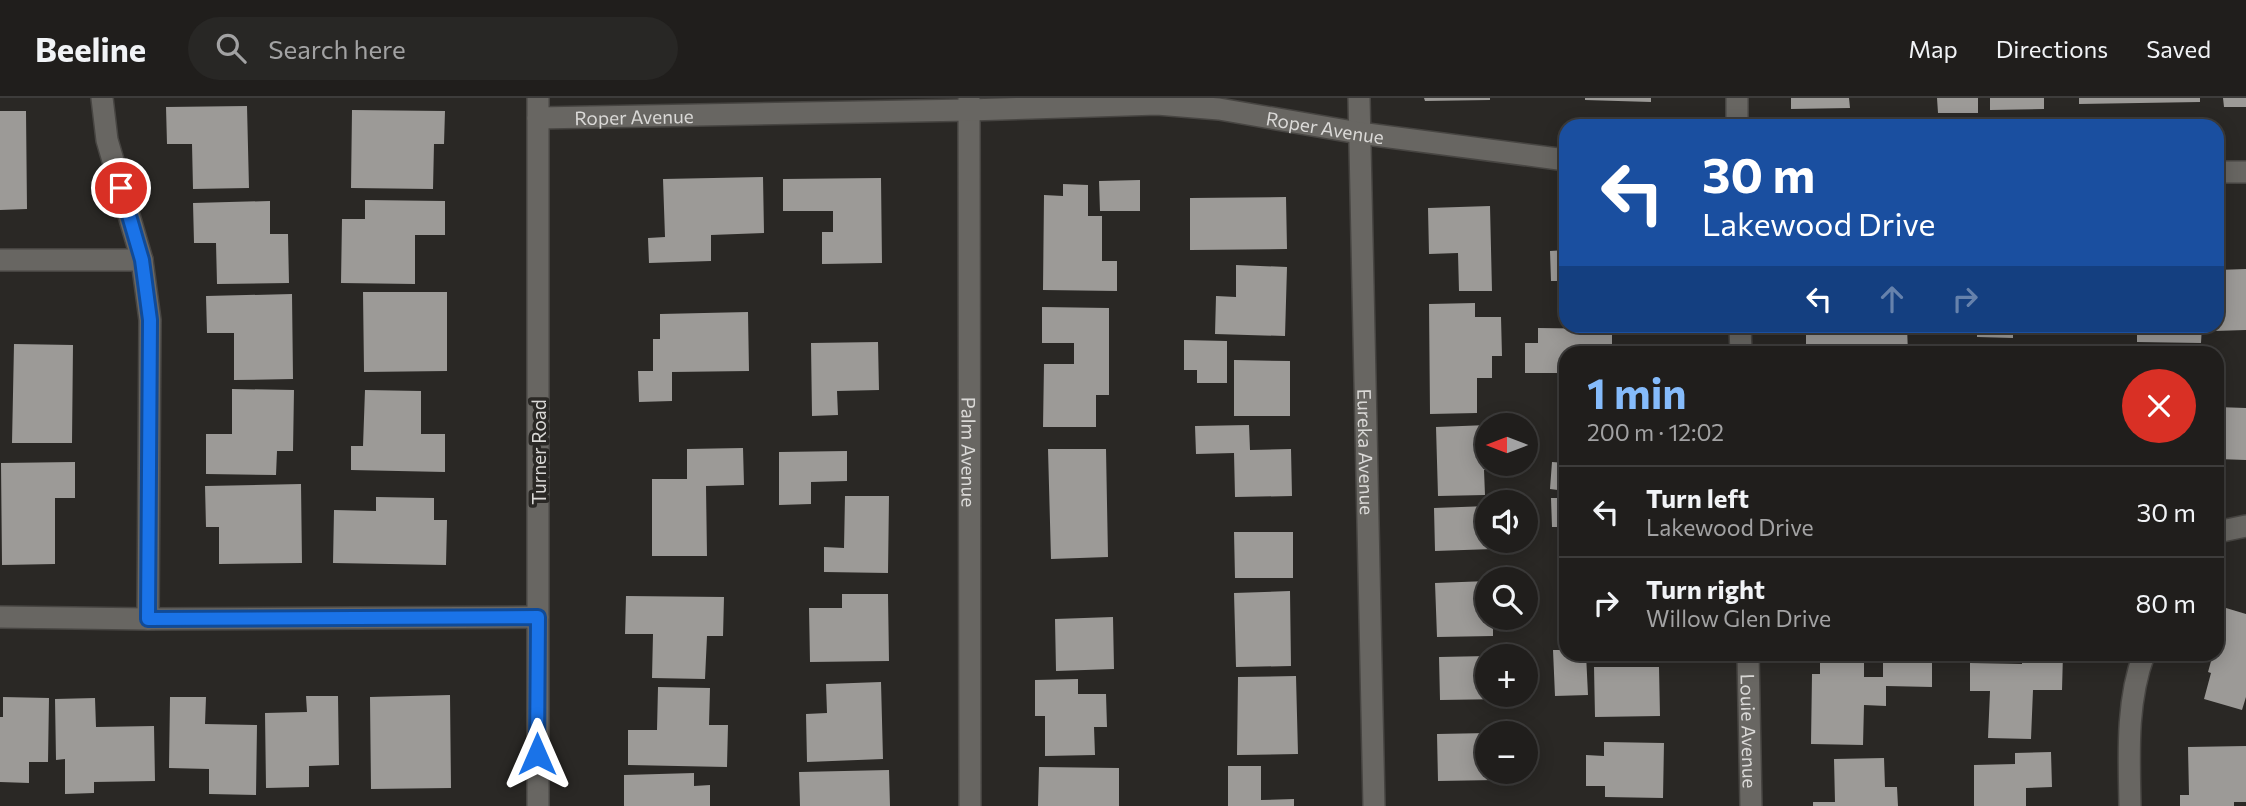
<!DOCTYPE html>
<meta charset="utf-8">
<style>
:root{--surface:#201e1c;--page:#282725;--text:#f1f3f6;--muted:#a2a2a3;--line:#3d3c3b;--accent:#85bbfb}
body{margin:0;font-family:Commissioner,sans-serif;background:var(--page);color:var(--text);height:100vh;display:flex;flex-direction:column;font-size:26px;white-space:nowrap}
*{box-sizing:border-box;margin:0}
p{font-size:23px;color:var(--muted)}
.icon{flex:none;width:38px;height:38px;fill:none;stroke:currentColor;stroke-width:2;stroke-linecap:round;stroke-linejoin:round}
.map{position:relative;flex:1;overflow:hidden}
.sheet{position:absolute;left:1559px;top:248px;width:665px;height:315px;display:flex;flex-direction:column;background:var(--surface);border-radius:21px;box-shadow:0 4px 18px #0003,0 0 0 2px var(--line)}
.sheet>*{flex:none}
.banner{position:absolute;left:1559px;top:21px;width:665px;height:214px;border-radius:21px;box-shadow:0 4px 18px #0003,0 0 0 2px var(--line);background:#1a4fa0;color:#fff;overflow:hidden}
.needle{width:46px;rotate:270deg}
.buttons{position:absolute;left:1475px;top:315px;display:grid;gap:14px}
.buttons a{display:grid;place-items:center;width:63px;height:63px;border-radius:50%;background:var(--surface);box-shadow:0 4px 18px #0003,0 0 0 2px var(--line);font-size:35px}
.pin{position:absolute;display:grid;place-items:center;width:60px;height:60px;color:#fff;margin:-30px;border:4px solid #fff;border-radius:50%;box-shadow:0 2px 7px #0007}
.me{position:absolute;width:77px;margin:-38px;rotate:0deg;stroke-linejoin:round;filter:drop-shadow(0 0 5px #0008)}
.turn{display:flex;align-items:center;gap:24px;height:147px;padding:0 28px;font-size:32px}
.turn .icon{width:91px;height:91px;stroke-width:2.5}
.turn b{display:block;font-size:49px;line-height:60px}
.lanes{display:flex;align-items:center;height:66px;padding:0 28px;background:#0003;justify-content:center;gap:35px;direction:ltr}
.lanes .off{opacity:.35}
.round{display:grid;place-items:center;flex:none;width:74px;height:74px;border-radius:37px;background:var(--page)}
.head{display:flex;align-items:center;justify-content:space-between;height:119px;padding:0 28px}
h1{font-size:42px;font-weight:700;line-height:52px;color:var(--accent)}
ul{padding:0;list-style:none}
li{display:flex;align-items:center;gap:21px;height:91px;padding:0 28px;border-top:2px solid var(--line)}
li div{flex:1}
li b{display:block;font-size:26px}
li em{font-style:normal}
header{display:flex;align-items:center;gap:42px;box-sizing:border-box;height:98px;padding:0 35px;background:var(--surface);border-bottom:2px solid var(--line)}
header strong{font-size:33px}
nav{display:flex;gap:38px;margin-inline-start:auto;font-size:24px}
.search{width:490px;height:63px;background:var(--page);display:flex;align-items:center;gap:18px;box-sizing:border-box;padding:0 24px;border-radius:38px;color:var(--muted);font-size:26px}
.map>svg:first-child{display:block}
.building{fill:#9c9a97}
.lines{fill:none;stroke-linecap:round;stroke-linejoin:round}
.street-casing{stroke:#474542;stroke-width:24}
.secondary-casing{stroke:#474542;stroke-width:24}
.street{stroke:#686662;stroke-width:21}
.secondary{stroke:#686662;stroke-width:21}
.route-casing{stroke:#114b97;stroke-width:18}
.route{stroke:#1a73e8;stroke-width:12}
.labels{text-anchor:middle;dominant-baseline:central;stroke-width:7;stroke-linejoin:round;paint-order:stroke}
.street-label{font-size:19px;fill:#dad9d7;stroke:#2a2825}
</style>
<header>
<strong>Beeline</strong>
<div class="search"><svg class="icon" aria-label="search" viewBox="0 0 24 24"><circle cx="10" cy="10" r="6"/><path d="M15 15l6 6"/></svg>Search here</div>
<nav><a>Map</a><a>Directions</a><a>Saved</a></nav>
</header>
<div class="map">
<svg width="2246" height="708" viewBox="0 0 2246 708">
<rect width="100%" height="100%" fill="#2a2825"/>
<path class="building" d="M1424,0h66v2l-65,1z
M1585,0h66v4l-66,-2z
M1791,0h58l1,10 -59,1z
M1937,0h41v15h-40z
M1990,0h54v11l-54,1z
M2079,0h121v4l-121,2z
M2223,0h23v9h-22z
M247,8l2,82 -56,1 -1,-45h-25l-1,-37z
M352,12l93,1 -1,33h-10l-1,45 -82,-1z
M0,13h26l1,98 -27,1z
M763,79l1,56 -53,2v26l-62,2 -1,-25 17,-1 -2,-58z
M881,80l1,85 -60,1v-32h11v-21h-50v-32z
M1140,82v31h-40l-1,-30z
M1063,86l25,1v31h14v45h15v30l-74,-1 1,-95 19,1z
M1286,99l1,52 -97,1v-52z
M365,102l80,1v34h-30v49l-74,-1 1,-64h23z
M270,103v33h18l1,49 -72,1 -1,-41h-22l-1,-40z
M1490,108l2,85h-33l-1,-38 -29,1 -1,-46z
M1566,152v31h-15l-1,-30z
M1236,167l51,2 -2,69 -70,-2 1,-38 20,1z
M2246,171v61l-32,1 -1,-5h4v-56z
M363,194h84v79l-83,1z
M292,196l1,85 -59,1v-47h-27l-1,-37z
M1475,205v14h26l1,39h-10v22h-15v35l-47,1 -1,-110z
M1042,209l67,1v87h-13v32h-53l1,-63h30v-21h-32z
M748,214l1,59 -77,1v29l-33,1 -1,-31h15v-32h7v-25z
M1806,228h101l1,28h-76v-7h-26z
M1977,228h36v12l-36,-1z
M2137,228h65l-1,17 -64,-1z
M1538,230l74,1v25h-46v19h-41v-30h13z
M1184,242l43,1v42h-30v-13h-13z
M878,244l1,48 -42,1 1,24 -26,1 -1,-73z
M14,246l59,1 -1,98h-60z
M1234,262l56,1v55h-56z
M232,291l62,1 -1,61h-16l-1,24 -70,-1v-40h26z
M365,292l56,1v43h24v38l-94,-2v-24h12z
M2217,309l29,1v52l-29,-1z
M1249,327l1,25 41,-1 1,47 -57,1 -1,-44 -38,1 -1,-28z
M1488,327v39h21v6h-25l1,25 -47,1 -2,-69z
M743,350l1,37 -38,1 1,70h-55v-77h35v-30z
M1048,351h58l2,108 -57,2z
M847,353v30l-36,1v22l-32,1v-53z
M75,364v36h-20v66l-53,1 -1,-102z
M1552,364l14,1v28l-16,-2z
M301,386l1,79 -83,1v-37h-13l-1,-41z
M845,398h44l-1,77 -64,-1v-25l20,1z
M376,399l58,1v22h13l-1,45 -113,-2 1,-53 42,1z
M1551,400h15v29h-14z
M1488,408v35h5v8l-58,2 -1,-43z
M1234,434h59v46h-58z
M1488,483v37h5v18l-56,1 -2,-54z
M1290,493l1,75 -55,1 -2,-74z
M842,496h46l1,67 -79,1 -1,-54h33z
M626,498l98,1 -1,39h-16l-2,43 -53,-1 1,-44h-28z
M2226,510l20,6v83l-4,13 -38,-11 7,-26 -3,-1 5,-18h4v-16z
M1113,519l1,52 -58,2 -1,-52z
M1553,552h13v4h20l2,41 -33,1z
M1820,556h44v23h19v-23h49v33l-46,-1v20l-22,-1 -1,40 -52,-1 1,-70h8z
M2022,556h41l-1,36h-29l-2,49 -43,-1 2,-47h-20v-28l52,1z
M1488,558v39h17v4l-65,1 -1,-43z
M1594,569h65l1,49 -65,1z
M1296,578l2,78 -61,1 1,-78z
M1078,581v15h28l1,33h-13l1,28 -50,1v-40h-10v-36z
M881,584l2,77 -76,3 -1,-48 21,-1 -1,-29z
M658,589l52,1 -1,37h19l-1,42 -99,-2v-35h29z
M450,597l1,93 -80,1 -1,-92z
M306,598h32l1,69 -30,1v21l-43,1 -1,-75 42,-1z
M3,599l46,1 -1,64h-19v21l-29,-1v-65h3z
M170,599h36l-1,27 52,1 -1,70 -47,-1v-25l-40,-1z
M95,600l1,29 58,-1 1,55 -61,1v11l-29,1v-35l-9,1 -1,-61z
M1488,635v39h8v8l-58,1 -1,-47z
M1604,644l60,1 -1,55 -58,-1v-11h-19v-31l18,1z
M2246,648v56h-12v4h-54v-11h9l-1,-48z
M2051,654l1,35 -26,1v18h-52v-41l41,-1v-11z
M1884,660l1,29h12l1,19h-85v-4h22l-1,-43z
M1228,668h33v34l33,-1v7h-66z
M1039,669l80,1v38h-81z
M889,672l1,36h-90l-1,-34z
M694,675v13l16,-1v21h-86v-31z"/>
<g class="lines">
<defs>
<g id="street">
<path d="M102,0l5,42 35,120 8,60 -2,299"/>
<path id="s1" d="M969,0l1,708"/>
<path id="s2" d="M1359,0l15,708"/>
<path d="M1737,0v28"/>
<path id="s3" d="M538,20l431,-8 188,-6 62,5 140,24 207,27"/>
<path d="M2217,74h29"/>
<path d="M0,162h142"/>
<path d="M1740,228l1,28"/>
<path d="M2217,434l29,-6"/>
<path d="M0,519l148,2 390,-2"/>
<path id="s4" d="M1748,556l3,152"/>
<path d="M2130,708c-1,-50 -4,-104 14,-152"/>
</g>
<path id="secondary" d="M538,0v708"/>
</defs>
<use href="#street" class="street-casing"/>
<use href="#secondary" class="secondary-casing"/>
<use href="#street" class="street"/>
<use href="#secondary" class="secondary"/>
</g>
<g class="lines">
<defs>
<path id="route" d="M121,90l21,72 8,60 -2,299 390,-2 -1,137"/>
</defs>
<use href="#route" class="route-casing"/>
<use href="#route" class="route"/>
</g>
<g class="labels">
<g class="street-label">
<text stroke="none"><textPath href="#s3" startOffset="96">Roper Avenue</textPath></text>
<text stroke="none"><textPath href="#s3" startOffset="789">Roper Avenue</textPath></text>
<text transform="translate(538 354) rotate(-90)">Turner Road</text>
<text stroke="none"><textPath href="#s1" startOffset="354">Palm Avenue</textPath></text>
<text stroke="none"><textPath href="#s2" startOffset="354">Eureka Avenue</textPath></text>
<text stroke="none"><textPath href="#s4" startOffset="77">Louie Avenue</textPath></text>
</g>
</g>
</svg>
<div class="buttons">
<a><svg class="needle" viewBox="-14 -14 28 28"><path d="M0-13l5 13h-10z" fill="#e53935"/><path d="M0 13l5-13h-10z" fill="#a2a2a3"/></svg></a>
<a><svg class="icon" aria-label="sound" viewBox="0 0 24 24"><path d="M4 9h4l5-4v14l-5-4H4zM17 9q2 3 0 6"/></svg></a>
<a><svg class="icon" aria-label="search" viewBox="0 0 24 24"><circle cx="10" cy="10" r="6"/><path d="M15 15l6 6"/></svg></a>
<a>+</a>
<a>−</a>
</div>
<div class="pin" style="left:121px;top:90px;background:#d93025"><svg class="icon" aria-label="arrive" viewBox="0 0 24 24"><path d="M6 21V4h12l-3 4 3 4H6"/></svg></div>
<svg class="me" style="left:537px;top:656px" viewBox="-20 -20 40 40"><path d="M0-17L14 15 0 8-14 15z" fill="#1a73e8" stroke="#fff" stroke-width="4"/></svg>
<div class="banner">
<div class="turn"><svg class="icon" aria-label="left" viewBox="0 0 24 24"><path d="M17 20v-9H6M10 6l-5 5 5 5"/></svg><div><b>30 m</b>Lakewood Drive</div></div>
<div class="lanes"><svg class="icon" aria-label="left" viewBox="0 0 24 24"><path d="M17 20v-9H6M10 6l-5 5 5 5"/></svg><svg class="icon off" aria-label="ahead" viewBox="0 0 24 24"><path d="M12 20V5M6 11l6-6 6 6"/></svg><svg class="icon off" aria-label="right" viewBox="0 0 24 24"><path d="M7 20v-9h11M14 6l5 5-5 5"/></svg></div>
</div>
<section class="sheet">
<div class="head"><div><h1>1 min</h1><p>200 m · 12:02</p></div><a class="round" style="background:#d93025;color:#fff"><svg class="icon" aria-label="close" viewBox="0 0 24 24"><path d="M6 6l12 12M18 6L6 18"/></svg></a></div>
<ul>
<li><svg class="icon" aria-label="left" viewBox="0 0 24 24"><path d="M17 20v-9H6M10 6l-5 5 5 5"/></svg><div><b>Turn left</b><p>Lakewood Drive</p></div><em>30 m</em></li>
<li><svg class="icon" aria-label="right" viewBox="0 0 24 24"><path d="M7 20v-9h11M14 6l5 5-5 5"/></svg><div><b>Turn right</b><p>Willow Glen Drive</p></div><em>80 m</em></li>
</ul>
</section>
</div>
